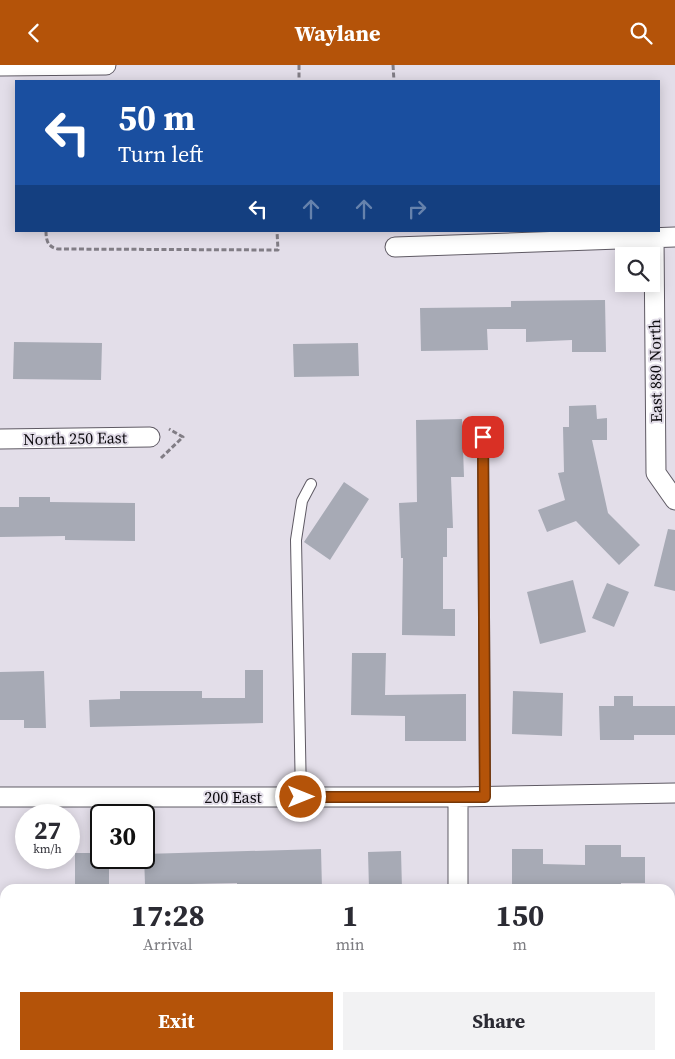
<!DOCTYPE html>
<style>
:root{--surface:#fff;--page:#f2f2f3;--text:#2b2b33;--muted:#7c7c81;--accent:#b45309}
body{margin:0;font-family:"Source Serif 4",serif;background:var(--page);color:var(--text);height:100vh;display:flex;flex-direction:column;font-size:19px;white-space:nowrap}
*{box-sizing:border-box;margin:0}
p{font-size:16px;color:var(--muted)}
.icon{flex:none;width:28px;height:28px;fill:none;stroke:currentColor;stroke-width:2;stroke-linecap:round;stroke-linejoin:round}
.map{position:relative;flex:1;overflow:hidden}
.side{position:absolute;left:0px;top:819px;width:675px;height:176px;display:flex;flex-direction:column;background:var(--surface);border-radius:15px 15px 0 0;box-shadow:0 2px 12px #0003}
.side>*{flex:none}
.top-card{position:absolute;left:15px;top:15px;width:645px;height:152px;border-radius:0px;box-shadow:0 2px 12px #0003;background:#1a4fa0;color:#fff;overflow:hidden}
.controls{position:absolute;left:615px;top:182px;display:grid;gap:10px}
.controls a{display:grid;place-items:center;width:45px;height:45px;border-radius:0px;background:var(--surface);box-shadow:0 2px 12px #0003;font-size:25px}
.speed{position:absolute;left:15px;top:739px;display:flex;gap:10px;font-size:25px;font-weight:700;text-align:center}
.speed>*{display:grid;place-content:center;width:65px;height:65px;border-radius:50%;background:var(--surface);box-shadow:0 2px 12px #0003;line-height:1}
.speed small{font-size:12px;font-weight:400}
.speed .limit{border:2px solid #111;border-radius:8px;background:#fff;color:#111}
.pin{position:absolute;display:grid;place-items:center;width:42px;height:42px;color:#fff;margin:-21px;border-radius:10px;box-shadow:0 2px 8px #0006}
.me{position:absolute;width:55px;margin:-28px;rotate:90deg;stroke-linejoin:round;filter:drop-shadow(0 0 4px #0008)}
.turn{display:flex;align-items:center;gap:18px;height:105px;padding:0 20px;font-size:22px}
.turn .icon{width:65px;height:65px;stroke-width:2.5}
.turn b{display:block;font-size:35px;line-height:42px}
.lanes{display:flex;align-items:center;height:48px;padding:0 20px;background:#0003;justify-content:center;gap:25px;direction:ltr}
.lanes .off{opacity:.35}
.eta{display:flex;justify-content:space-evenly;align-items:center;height:85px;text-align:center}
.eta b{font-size:30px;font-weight:700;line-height:35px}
.button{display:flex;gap:10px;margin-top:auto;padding:10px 20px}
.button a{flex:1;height:58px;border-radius:0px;background:var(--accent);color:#fff;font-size:20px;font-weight:700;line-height:58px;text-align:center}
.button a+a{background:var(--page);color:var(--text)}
header{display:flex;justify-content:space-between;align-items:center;height:65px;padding:0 20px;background:var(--accent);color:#fff;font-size:22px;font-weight:700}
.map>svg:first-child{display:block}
.building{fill:#a7aab5}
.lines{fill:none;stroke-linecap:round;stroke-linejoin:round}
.lane-casing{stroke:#5f5a64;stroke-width:12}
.street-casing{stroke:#5f5a64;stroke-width:21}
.path{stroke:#817d85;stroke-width:3;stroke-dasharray:5 2.5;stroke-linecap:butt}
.lane{stroke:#fff;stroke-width:10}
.street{stroke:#fff;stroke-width:19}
.route-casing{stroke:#753606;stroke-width:12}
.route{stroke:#b45309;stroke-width:9}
.labels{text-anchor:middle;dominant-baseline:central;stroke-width:4;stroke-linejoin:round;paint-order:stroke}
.street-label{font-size:16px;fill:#0e0c10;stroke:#e3dee9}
</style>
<header><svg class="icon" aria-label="back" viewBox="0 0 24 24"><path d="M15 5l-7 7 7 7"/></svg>Waylane<svg class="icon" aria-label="search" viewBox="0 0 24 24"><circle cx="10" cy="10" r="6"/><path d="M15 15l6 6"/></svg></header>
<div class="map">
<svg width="675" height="994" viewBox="0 0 675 994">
<rect width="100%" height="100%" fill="#e3dee9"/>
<path class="building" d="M605,235l1,52h-34v-12l-46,2v-13h-39l1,21 -67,1 -1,-43 91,-1v-6z
M14,277l88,1 -1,37 -88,-1z
M358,278l1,33 -65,1 -1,-33z
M596,340l1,14 10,-1v22h-15l16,73 32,32 -21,20 -43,-44 -29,11 -9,-22 27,-10 -7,-27 6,-1 -1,-45h6v-21z
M462,354l2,58h-13l2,51h-6v29h-4v52h12v27l-53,-1 1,-77h-2l-2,-55 18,-1 -1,-82z
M344,417l25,17 -39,61 -26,-18z
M19,432h31v5l85,1v38l-70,-1v-4l-65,1v-30h19z
M668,464l7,1v61l-21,-5z
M573,515l13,52 -46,12 -13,-52z
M607,518l22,9 -15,35 -22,-9z
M352,588h34l-1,42 81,-1v47h-61v-25l-54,-1z
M245,605h18v53l-173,4 -1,-27 31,-1v-8h82v7h43z
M44,606l2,57h-22v-8h-24v-48z
M513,626l50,2 -1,43 -50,-2z
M614,631h19v10h42v29h-41v5h-34l-1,-34h15z
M585,780h36v12h24v26h-24v6l-109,-1v-39h31v15l42,1z
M321,784l1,40h-85v-6l-92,2 -1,-31z
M401,786l1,38h-33l-1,-37z
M75,788h26v4h8v30l-34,2z"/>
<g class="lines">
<defs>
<path id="lane" d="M483,372l2,360
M301,732l-5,-257 6,-39 9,-17"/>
<path id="street" d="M0,1l106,-1
M654,172l2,236 19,27
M395,182l280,-10
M0,374l150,-2
M0,732h458l217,-4
M458,732v92
M421,994l31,-4"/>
</defs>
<use href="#lane" class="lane-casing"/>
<use href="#street" class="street-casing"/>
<path class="path" d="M299,0v16
M393,0l1,16
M46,166c0,10 2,16 12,18l220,1 -1,-19
M161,393l22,-21 -14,-8"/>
<use href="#lane" class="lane"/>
<use href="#street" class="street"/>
</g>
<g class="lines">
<defs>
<path id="route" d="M301,732h184l-2,-360"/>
</defs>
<use href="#route" class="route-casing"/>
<use href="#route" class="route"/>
</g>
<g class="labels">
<g class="street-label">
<text transform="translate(655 306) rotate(-91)">East 880 North</text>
<text transform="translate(75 373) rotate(-1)">North 250 East</text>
<text x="233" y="732">200 East</text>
</g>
</g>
</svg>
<div class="controls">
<a><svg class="icon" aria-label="search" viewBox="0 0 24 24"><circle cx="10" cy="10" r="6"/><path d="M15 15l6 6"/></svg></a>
</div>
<div class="speed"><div>27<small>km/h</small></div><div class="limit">30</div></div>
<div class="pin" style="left:483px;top:372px;background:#d93025"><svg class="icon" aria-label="arrive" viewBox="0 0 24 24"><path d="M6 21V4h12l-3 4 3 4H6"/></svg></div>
<svg class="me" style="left:301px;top:732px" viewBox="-20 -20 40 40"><circle r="17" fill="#b45309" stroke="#fff" stroke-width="3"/><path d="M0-11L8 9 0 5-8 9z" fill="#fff"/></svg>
<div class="top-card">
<div class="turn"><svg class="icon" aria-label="left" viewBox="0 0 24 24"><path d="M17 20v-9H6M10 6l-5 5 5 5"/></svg><div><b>50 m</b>Turn left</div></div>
<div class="lanes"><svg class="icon" aria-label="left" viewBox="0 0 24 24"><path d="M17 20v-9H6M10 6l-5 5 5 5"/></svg><svg class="icon off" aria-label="ahead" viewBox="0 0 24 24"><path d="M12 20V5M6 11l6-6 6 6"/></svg><svg class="icon off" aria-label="ahead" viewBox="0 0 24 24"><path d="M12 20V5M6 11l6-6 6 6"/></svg><svg class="icon off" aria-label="right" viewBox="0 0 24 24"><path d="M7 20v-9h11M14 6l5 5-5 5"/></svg></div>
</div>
<section class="side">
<div class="eta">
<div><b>17:28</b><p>Arrival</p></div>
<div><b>1</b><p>min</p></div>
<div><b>150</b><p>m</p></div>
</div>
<div class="button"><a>Exit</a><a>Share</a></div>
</section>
</div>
